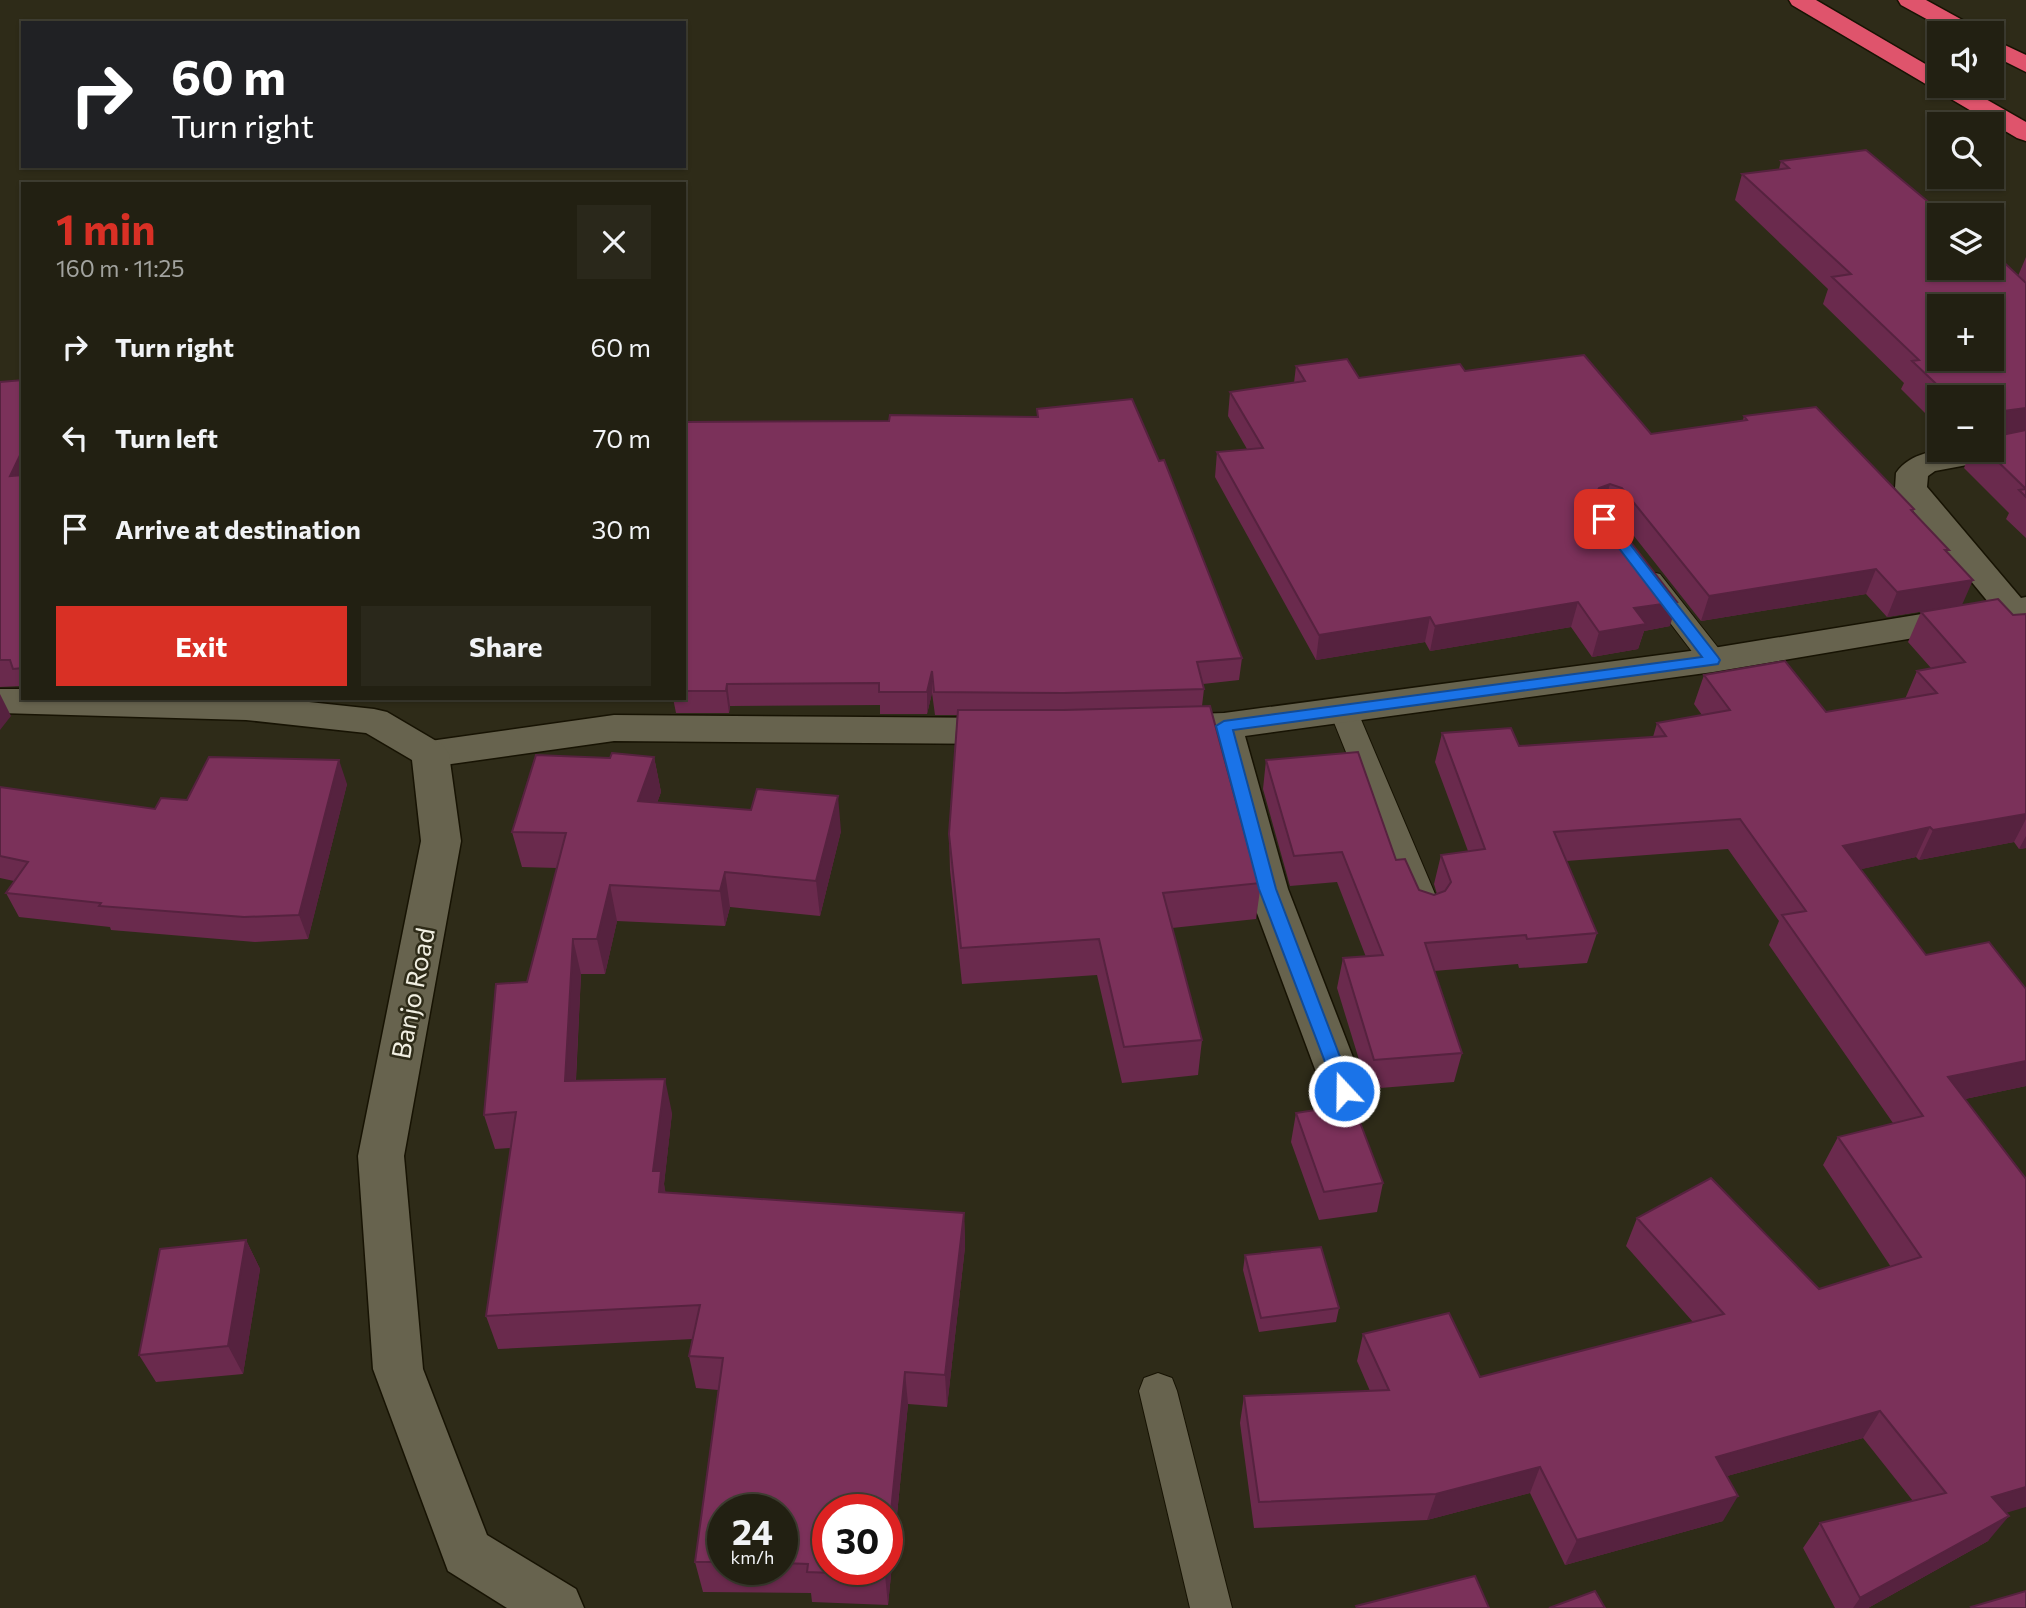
<!DOCTYPE html>
<meta charset="utf-8">
<style>
:root{--surface:#222012;--page:#2a281b;--text:#f1f3f6;--muted:#a2a39f;--line:#3f3e32;--accent:#d93025}
body{margin:0;font-family:Commissioner,sans-serif;background:var(--page);color:var(--text);height:100vh;display:flex;flex-direction:column;font-size:26px;white-space:nowrap}
*{box-sizing:border-box;margin:0}
p{font-size:23px;color:var(--muted)}
.icon{flex:none;width:38px;height:38px;fill:none;stroke:currentColor;stroke-width:2;stroke-linecap:round;stroke-linejoin:round}
.map{position:relative;flex:1;overflow:hidden}
.details{position:absolute;left:21px;top:182px;width:665px;height:518px;display:flex;flex-direction:column;background:var(--surface);border-radius:0px;box-shadow:0 2px 5px #0004,0 0 0 2px var(--line)}
.details>*{flex:none}
.banner{position:absolute;left:21px;top:21px;width:665px;height:147px;border-radius:0px;box-shadow:0 2px 5px #0004,0 0 0 2px var(--line);background:#202124;color:#fff;overflow:hidden}
.controls{position:absolute;left:1927px;top:21px;display:grid;gap:14px}
.controls a{display:grid;place-items:center;width:77px;height:77px;border-radius:0px;background:var(--surface);box-shadow:0 2px 5px #0004,0 0 0 2px var(--line);font-size:35px}
.speed{position:absolute;left:707px;top:1494px;display:flex;gap:14px;font-size:35px;font-weight:700;text-align:center}
.speed>*{display:grid;place-content:center;width:91px;height:91px;border-radius:50%;background:var(--surface);box-shadow:0 2px 5px #0004,0 0 0 2px var(--line);line-height:1}
.speed small{font-size:18px;font-weight:400}
.speed .limit{border:10px solid #d22;background:#fff;color:#111}
.pin{position:absolute;display:grid;place-items:center;width:60px;height:60px;color:#fff;margin:-30px;border-radius:14px;box-shadow:0 4px 10px #0006}
.me{position:absolute;width:77px;margin:-38px;rotate:339deg;stroke-linejoin:round;filter:drop-shadow(0 0 5px #0008)}
.turn{display:flex;align-items:center;gap:24px;height:147px;padding:0 35px;font-size:32px}
.turn .icon{width:91px;height:91px;stroke-width:2.5}
.turn b{display:block;font-size:49px;line-height:60px}
.round{display:grid;place-items:center;flex:none;width:74px;height:74px;border-radius:0px;background:var(--page)}
.head{display:flex;align-items:center;justify-content:space-between;height:119px;padding:0 35px}
h1{font-size:42px;font-weight:700;line-height:52px;color:var(--accent)}
.button{display:flex;gap:14px;margin-top:auto;padding:14px 35px}
.button a{flex:1;height:80px;border-radius:0px;background:var(--accent);color:#fff;font-size:28px;font-weight:700;line-height:80px;text-align:center}
.button a+a{background:var(--page);color:var(--text)}
ul{padding:0;list-style:none}
li{display:flex;align-items:center;gap:21px;height:91px;padding:0 35px}
li div{flex:1}
li b{display:block;font-size:26px}
li em{font-style:normal}
.map>svg:first-child{display:block}
.lines{fill:none;stroke-linecap:round;stroke-linejoin:round}
.service-casing{stroke:#171303;stroke-width:2}
.minor-casing{stroke:#171303;stroke-width:3}
.tertiary-casing{stroke:#171303;stroke-width:3}
.motorway-casing{stroke:#171303;stroke-width:3}
.service{fill:#67634e;fill-rule:evenodd}
.minor{fill:#67634e;fill-rule:evenodd}
.tertiary{fill:#67634e;fill-rule:evenodd}
.motorway{fill:#df546c;fill-rule:evenodd}
.wall{fill:#6a2a4d;fill-rule:evenodd}
.shaded-wall{fill:#56223f}
.building{fill:#7b315a;stroke:#56223f;stroke-width:2;fill-rule:evenodd}
.route{fill:#1a73e8;stroke:#114b97;stroke-width:2}
.labels{text-anchor:middle;dominant-baseline:central;stroke-width:5;stroke-linejoin:round;paint-order:stroke}
.street-label{font-size:26px;fill:#f1efe2;stroke:#2e2b18}
</style>
<div class="map">
<svg width="2026" height="1608" viewBox="0 0 2026 1608">
<rect width="100%" height="100%" fill="#2e2b18"/>
<g class="lines">
<defs>
<path id="service" d="M1651,572l9,2 63,80 4,6 -4,6 -10,3 -10,-3 -61,-80 -4,-6 4,-6z
M1343,700l10,3 4,7 81,191 -5,8 -11,4 -11,-4 -5,-8 -77,-191 4,-7z
M1158,1373l14,5 5,13 55,217h-42l-51,-217 5,-13z"/>
<path id="minor" d="M2026,436v18l-91,17 -7,5 -1,11 94,111 5,-1v22l-313,53 -468,64 43,153 78,202 -6,13 -16,5 -16,-5 -80,-215 -39,-150 -44,2 -13,-4 -6,-9 6,-9 13,-4 59,-2 489,-65 276,-45 -89,-108 -5,-7 1,-15c20,-29 64,-23 96,-23v-8z
M614,715l393,3 13,4 6,9 -6,9 -13,4 -393,-3 -184,26 -13,-4 -6,-9 6,-9 13,-4z"/>
<path id="tertiary" d="M0,689h23v9h249l102,11 13,3 56,33 6,9 12,87 -57,315 19,213 64,166 89,54 8,19h-77l-59,-37 -75,-202 -15,-213 63,-315 -9,-81 -46,-27 -120,-13 -246,-7z"/>
<path id="motorway" d="M1789,0h27l123,72v14h24l63,36v19l-9,-3 -225,-133z
M1898,0h28l51,28 4,5h-29l-51,-28z
M1992,39l34,16v17l-34,-17z"/>
</defs>
<use href="#service" class="service-casing"/>
<use href="#minor" class="minor-casing"/>
<use href="#tertiary" class="tertiary-casing"/>
<use href="#motorway" class="motorway-casing"/>
<use href="#service" class="service"/>
<use href="#minor" class="minor"/>
<use href="#tertiary" class="tertiary"/>
<use href="#motorway" class="motorway"/>
</g>
<path class="wall" d="M1781,161l158,54 79,61 8,-19v281l-20,-19 3,-6 -45,-45 7,-18h21v-53h-53v47l-14,-15 4,-12 -28,-28 3,-6 -81,-79 5,-15 -93,-89 7,-26 37,-5z
M1296,366l63,12 106,-7 186,63 92,-14 1,-4 170,93 -1,3 35,41 14,52 -75,12 -21,-23 -165,27 -86,-109 -9,-3 64,117 -26,5 -6,18 -46,8 -21,-30 -141,24 -5,-9 -109,18 -101,-183 2,-25 30,-3 -19,-33 2,-24 64,-9z
M23,380v309l-2,-3 -21,1v-305z
M684,422l558,236 -3,22 -36,4 1,5 -2,17 48,147 11,30 -5,36 -84,9 30,112 -4,35 -76,8 -25,-108 -135,9 -12,-114 -1,-36 8,-119h-22l-3,-22 -5,21h-47v-9l-150,1 -1,7h-53l-3,-15h11z
M1921,612l92,3 13,-1v234l-7,1 -5,-7 -95,18 -3,-3 -55,12 65,86 100,34v97l-61,13 41,414 -18,28 -120,67h-33l-32,-60 17,-25 93,-22 -50,-63 -136,38 -4,45 -158,44 -35,-72 -103,27 -173,8 -14,-105 4,-27 126,-5 -13,-30 6,-27 117,43 213,-55 -67,-76 11,-28 182,71 72,-22 -68,-102 15,-28 55,-14 -124,-178 10,-24 -51,-72 -162,12 31,72 -10,30 -68,5 -1,-4 -84,7 28,82 -8,29 -86,7 -31,-101 6,-30 23,-1 -29,-75 -47,4 -27,-97 3,-29 130,100 23,30 15,5 3,-1 -3,-10 7,-29 27,-4 -33,-89 7,-29 77,13 134,-9 4,-14 45,-8 -8,-11 10,-29 122,37 79,-13 12,-28 14,-3 -23,-26z
M654,757l7,35 -4,11 184,28 -21,85 -90,-9 -5,19 -108,-5 -12,53h-24l-5,106 96,33 -8,71 1,8 299,21 1,34 -18,160 -39,-3 -20,201 -76,-3 -1,-9 -108,-1 -8,-30 23,-172 -22,-2 -7,-32 4,-17 -195,10 -12,-33 25,-168 -16,1 -11,-34 43,-133 30,-114 -35,-1 -10,-35 98,-74zM723,1510h59v60h-59z
M347,784l-39,155 -53,3 -144,-12 -1,-3 -91,-10 -13,-24 8,-12 -14,-3v-91l155,22z
M1296,1113l87,70 -6,29 -58,8 -28,-78z
M246,1240l14,29 -17,105 -87,8 -17,-27z
M1245,1255l94,53 -3,14 -77,10 -16,-62z"/>
<path class="shaded-wall" d="M2026,408v26l-33,5 11,-28z
M23,449v50l-13,-23z
M1610,484l-7,25 -8,-13 4,-8z
M1876,569l-10,25 -165,27 8,-25z
M1973,580l-11,25 -75,12 10,-25z
M1578,602l-7,25 -141,24 5,-25z
M1677,602l-7,24 -26,5 -6,18 -46,8 7,-25 35,-24z
M1430,617l-5,25 -109,18 3,-25z
M932,671v22l-5,21v-22z
M727,684l3,22 -1,7 -3,-22z
M0,694l11,22 -11,14z
M654,757l7,35 -17,45 -6,-36z
M339,760l8,24 -39,155 -9,-24z
M838,796l3,35 -21,85 -4,-35z
M2026,814v5l-12,23 -95,18 14,-30z
M1930,827l-14,30 -85,19 12,-30z
M2026,836v12l-7,1z
M725,872l5,35 -5,19 -5,-35z
M610,885l7,36 -12,53 -8,-35z
M573,939l8,35 -7,141 -9,-34z
M2026,1061v25l-94,20 16,-29z
M665,1079l7,34 -8,71 4,21 -1,20 -14,-54z
M964,1213l1,34 -18,160 -2,-32z
M246,1240l14,29 -17,105 -15,-28z
M905,1372l3,32 -20,201 -3,-30v-5h2v-19z
M1880,1411l-17,27 -161,45 14,-26z
M1540,1467l-10,26 -103,27 9,-26z
M2026,1487v20l-54,16 20,-26z
M1738,1496l-15,25 -158,44 12,-25z
M2009,1516l-21,25 -120,67h-15l7,-10z"/>
<path class="building" d="M1866,150l78,65h-5v53h53v-14h3l31,29v125l-22,3 -3,8h-9v-22h-42l-38,-36 7,-1 -87,-83 19,-3 -109,-100 47,-6 -8,-7zM1939,306h53v53h-53z
M1584,355l67,79 96,-14 -3,-4 72,-9 98,102 -3,1 38,40h-4l28,30 -76,12 -21,-23 -167,27 -87,-108 -12,-4 -11,4 -4,8 82,106 -43,6 12,16 -47,8 -21,-30 -143,24 -5,-9 -111,18 -102,-183 46,-4 -33,-56 75,-11 -9,-15 51,-7 12,19 101,-14 5,7z
M23,380v69l-13,27 13,-1v193l-10,1 -3,-9h-10v-278z
M1132,399l27,62 5,-1 78,198 -45,4 7,27 -140,4 -130,-1 -2,-21 -5,21h-48v-9l-152,1 -1,7h-42v-83l3,-21h-3v-165l205,-1 1,-6 148,2 -1,-8z
M2026,430v59l-40,-39h6v-13z
M2026,489v8l-7,-7z
M1998,599l15,16 13,-1v200l-93,16 -3,-3 -87,19 83,109 63,-13 37,47v72l-78,16 78,102v308l-34,10 17,19 -149,82 -40,-75 126,-30 -66,-82 -164,46 22,39 -161,44 -37,-73 -104,27 -177,8 -15,-106 145,-6 -26,-56 86,-21 31,64 244,-63 -87,-96 74,-40 108,111 102,-32 -83,-120 85,-21 -141,-201 24,-4 -66,-92 -186,13 43,101 -70,6 -1,-4 -101,8 37,110 -88,7 -31,-102 40,-3 -41,-103 -48,4 -28,-96 92,-8 38,108 9,-1 14,31 15,5 11,-4 6,-9 -10,-27 44,-6 -43,-116 69,-5 8,18 147,-10 -9,-13 73,-13 -26,-35 81,-14 41,51 111,-19 -20,-22 48,-9 -44,-50z
M1210,706l40,147 11,30 -98,10 39,147 -78,7 -25,-108 -138,9 -12,-114 9,-124h106z
M612,753l42,4 -16,44 113,9 6,-21 81,7 -22,85 -91,-9 -5,19 -110,-6 -13,54h-24l-8,142 100,-2 -12,92h8l-2,21 305,21 -19,162 -40,-3 -18,179v-41h-59v60h57v5l-78,-3 1,-8 -26,-1v-53h-59v52h-28l28,-204 -34,-2 11,-51 -214,11 30,-204 -32,3 12,-131 31,-2 39,-149 -54,-1 24,-77 74,3z
M209,757l130,3 -40,155 -55,2 -145,-11 2,-3 -95,-10 22,-31 -28,-6v-69l155,22 6,-11 26,2z
M1353,1104l30,79 -59,9 -28,-79z
M246,1240l-18,106 -89,9 21,-106z
M1321,1247l18,61 -78,10 -16,-63z
M1475,1576l14,32h-132l-1,-2z
M1595,1591l10,17h-56z
M2026,1591v17h-54l-1,-1z"/>
<path class="route" d="M1604,515l4,1 110,141 2,3 -2,4 -485,66 43,159 77,202 -2,5 -7,2 -6,-2 -79,-207 -43,-163 8,-5 478,-64 -103,-135 -2,-3z"/>
<g class="labels">
<g class="street-label">
<text transform="translate(412 993) rotate(-79)">Banjo Road</text>
</g>
</g>
</svg>
<div class="controls">
<a><svg class="icon" aria-label="sound" viewBox="0 0 24 24"><path d="M4 9h4l5-4v14l-5-4H4zM17 9q2 3 0 6"/></svg></a>
<a><svg class="icon" aria-label="search" viewBox="0 0 24 24"><circle cx="10" cy="10" r="6"/><path d="M15 15l6 6"/></svg></a>
<a><svg class="icon" aria-label="layers" viewBox="0 0 24 24"><path d="M12 4l9 5-9 5-9-5zM3 14l9 5 9-5"/></svg></a>
<a>+</a>
<a>−</a>
</div>
<div class="speed"><div>24<small>km/h</small></div><div class="limit">30</div></div>
<div class="pin" style="left:1604px;top:519px;background:#d93025"><svg class="icon" aria-label="arrive" viewBox="0 0 24 24"><path d="M6 21V4h12l-3 4 3 4H6"/></svg></div>
<svg class="me" style="left:1344px;top:1091px" viewBox="-20 -20 40 40"><circle r="17" fill="#1a73e8" stroke="#fff" stroke-width="3"/><path d="M0-11L8 9 0 5-8 9z" fill="#fff"/></svg>
<div class="banner">
<div class="turn"><svg class="icon" aria-label="right" viewBox="0 0 24 24"><path d="M7 20v-9h11M14 6l5 5-5 5"/></svg><div><b>60 m</b>Turn right</div></div>
</div>
<section class="details">
<div class="head"><div><h1>1 min</h1><p>160 m · 11:25</p></div><a class="round"><svg class="icon" aria-label="close" viewBox="0 0 24 24"><path d="M6 6l12 12M18 6L6 18"/></svg></a></div>
<ul>
<li><svg class="icon" aria-label="right" viewBox="0 0 24 24"><path d="M7 20v-9h11M14 6l5 5-5 5"/></svg><div><b>Turn right</b></div><em>60 m</em></li>
<li><svg class="icon" aria-label="left" viewBox="0 0 24 24"><path d="M17 20v-9H6M10 6l-5 5 5 5"/></svg><div><b>Turn left</b></div><em>70 m</em></li>
<li><svg class="icon" aria-label="arrive" viewBox="0 0 24 24"><path d="M6 21V4h12l-3 4 3 4H6"/></svg><div><b>Arrive at destination</b></div><em>30 m</em></li>
</ul>
<div class="button"><a>Exit</a><a>Share</a></div>
</section>
</div>
